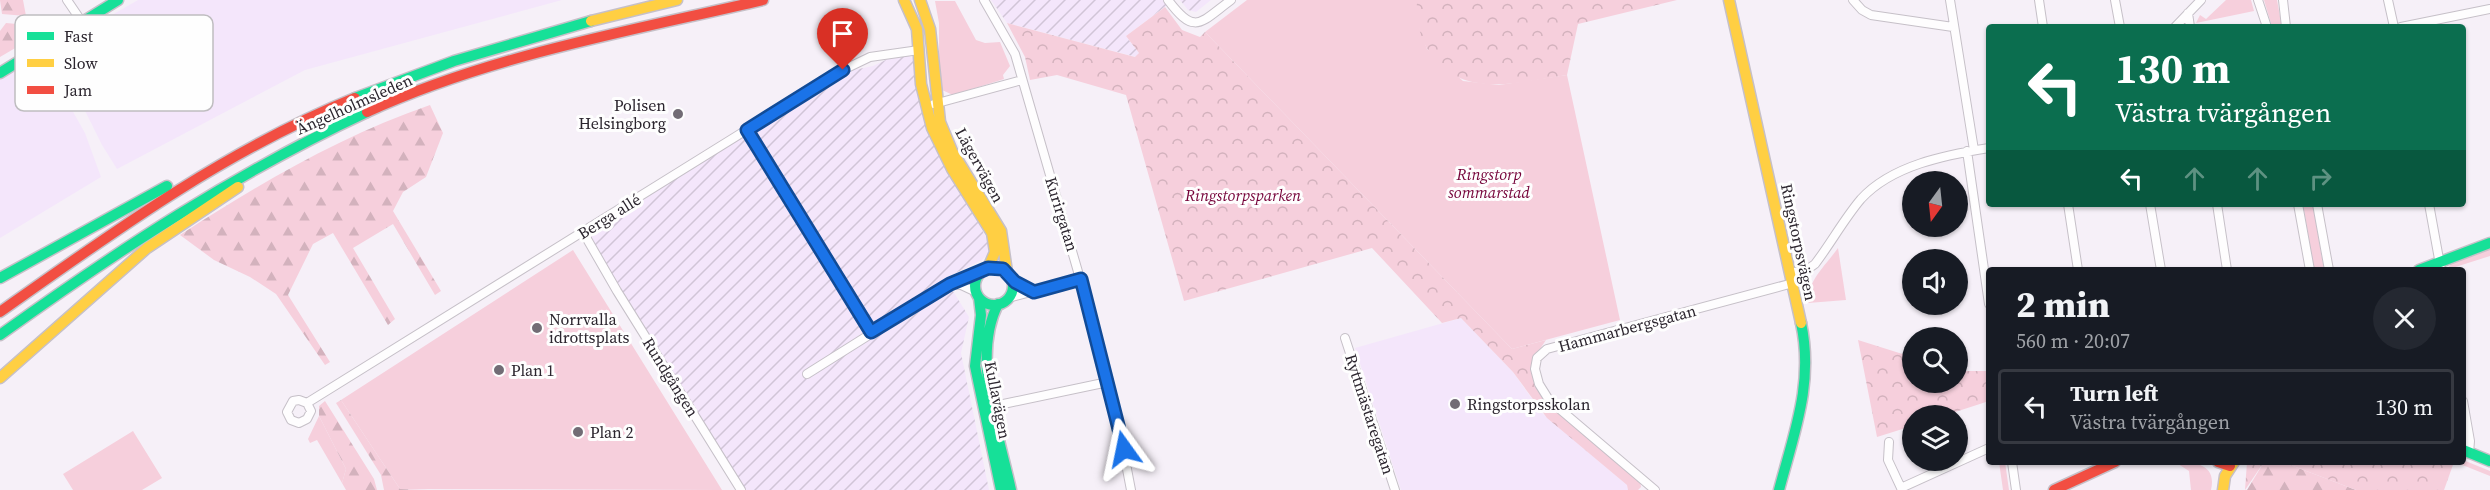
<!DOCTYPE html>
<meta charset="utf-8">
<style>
:root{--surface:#171b24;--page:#242831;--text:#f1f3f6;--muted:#9ea1a6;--line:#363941}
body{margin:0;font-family:"Source Serif 4",serif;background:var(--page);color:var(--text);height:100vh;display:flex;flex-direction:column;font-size:22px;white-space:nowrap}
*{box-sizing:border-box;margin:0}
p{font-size:20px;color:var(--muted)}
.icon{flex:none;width:33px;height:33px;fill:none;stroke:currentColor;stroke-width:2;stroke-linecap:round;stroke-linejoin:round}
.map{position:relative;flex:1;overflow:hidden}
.details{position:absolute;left:1986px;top:267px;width:480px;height:198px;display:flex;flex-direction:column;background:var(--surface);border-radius:6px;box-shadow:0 2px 4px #0004}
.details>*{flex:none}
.hud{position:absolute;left:1986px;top:24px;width:480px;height:183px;border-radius:6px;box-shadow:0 2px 4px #0004;background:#0b6e4f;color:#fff;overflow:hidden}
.needle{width:39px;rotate:195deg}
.fabs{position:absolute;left:1902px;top:171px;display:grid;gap:12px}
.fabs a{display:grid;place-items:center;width:66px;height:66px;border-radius:50%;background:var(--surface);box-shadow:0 2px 4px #0004;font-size:30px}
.pin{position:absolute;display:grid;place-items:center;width:51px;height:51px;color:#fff;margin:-62px -26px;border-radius:50% 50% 50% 0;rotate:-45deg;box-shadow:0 0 6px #0007}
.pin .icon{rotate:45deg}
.me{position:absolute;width:66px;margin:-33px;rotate:348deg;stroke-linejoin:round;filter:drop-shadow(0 0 4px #0008)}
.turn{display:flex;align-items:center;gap:21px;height:126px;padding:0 30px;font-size:27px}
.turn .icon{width:78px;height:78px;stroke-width:2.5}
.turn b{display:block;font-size:42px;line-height:51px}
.lanes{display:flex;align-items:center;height:57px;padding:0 30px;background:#0003;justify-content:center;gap:30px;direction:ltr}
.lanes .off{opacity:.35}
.round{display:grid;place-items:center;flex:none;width:63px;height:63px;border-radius:32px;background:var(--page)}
.head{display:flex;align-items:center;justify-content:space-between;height:102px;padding:0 30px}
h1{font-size:36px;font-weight:800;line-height:45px}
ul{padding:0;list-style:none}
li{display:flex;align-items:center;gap:18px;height:75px;margin:0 12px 9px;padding:0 18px;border:3px solid var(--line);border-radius:6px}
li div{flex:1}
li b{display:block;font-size:22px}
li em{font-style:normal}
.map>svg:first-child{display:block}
.built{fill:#f4e6fb}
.industrial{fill:url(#industrial-furrows)}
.green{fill:#f6cfdc}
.forest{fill:url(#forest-firs)}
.park{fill:url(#park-crowns)}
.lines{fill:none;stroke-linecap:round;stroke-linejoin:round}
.street-casing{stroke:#c6c0c8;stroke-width:10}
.fast-casing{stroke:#c6c0c8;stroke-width:13}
.slow-casing{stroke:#c6c0c8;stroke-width:13}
.jam-casing{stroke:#c6c0c8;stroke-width:13}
.street{stroke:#fefdfe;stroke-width:8}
.fast{stroke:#16e098;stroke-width:10}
.slow{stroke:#ffcf43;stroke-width:10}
.jam{stroke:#f24e42;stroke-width:10}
.route-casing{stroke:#114b97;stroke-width:15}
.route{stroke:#1a73e8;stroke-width:10}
.poi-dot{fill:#726c75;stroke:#fefefe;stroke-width:2}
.labels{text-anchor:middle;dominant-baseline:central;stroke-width:6;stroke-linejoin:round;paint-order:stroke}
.street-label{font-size:16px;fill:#2b252e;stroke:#fefefe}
.poi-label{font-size:16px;fill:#2b252e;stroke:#fefefe;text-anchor:start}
.park-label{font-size:16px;font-style:italic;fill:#740038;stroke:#fefefe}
.key{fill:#fefefe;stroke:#bfbdc0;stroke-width:1.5}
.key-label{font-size:16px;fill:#2b252e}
</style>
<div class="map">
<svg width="2490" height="490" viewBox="0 0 2490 490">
<defs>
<pattern id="industrial-furrows" width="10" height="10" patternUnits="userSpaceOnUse" patternTransform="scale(1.5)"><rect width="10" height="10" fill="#f4e6fb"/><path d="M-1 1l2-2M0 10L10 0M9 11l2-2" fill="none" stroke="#d1c5d7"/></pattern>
<pattern id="forest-firs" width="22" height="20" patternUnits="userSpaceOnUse" patternTransform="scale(1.5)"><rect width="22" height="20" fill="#f6cfdc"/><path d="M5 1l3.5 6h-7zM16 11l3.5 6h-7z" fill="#d3b2bd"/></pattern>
<pattern id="park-crowns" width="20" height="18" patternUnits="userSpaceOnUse" patternTransform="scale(1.5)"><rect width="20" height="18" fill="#f6cfdc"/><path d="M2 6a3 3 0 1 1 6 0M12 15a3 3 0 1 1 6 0" fill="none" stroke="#d3b2bd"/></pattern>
</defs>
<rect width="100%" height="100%" fill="#f6f0f8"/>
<path class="built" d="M138,0h424l-257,70 -188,99 -15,-24 -46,-93 4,-7z
M41,55l44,78 16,44 -101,61v-159z
M1461,318l52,54 29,41 85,72 1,5h-227l-46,-142z"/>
<path class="industrial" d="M991,0h183l-48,36 13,17 -3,4 -129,-34z
M1180,0h31l-15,12 -8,-2z
M894,56h15l5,3 5,42 6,22 65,122 -2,9 -6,6 -37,18 24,39 -8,36 28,137h-244l-159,-258 263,-161 24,-5z"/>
<path class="green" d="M1247,0h170l3,30 7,19 36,32 36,4 68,-10 53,245 -108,29 -307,-317z
M2226,0h25l3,11 -58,12 4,-8 6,4z
M2264,0h13l5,27h-10z
M935,1h20l21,39 9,3 15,-1 10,24 -7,9 1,4 -51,16 -11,-5 -3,-8v-59z
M2303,204h10l11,66h-10z
M1838,248l8,52 -38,3c-1,-22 18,-38 30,-55z
M2490,249v7l-44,14 6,-7z
M573,250l149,240 -322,-1 -59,-89z
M319,416l27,53 -4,14 -25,-43 -7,3 -2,-4z
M133,431l29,47 -20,12h-69l-10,-16z
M2463,460l27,11v5l-35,-14z
M1999,462h6l4,28h-6z
M2175,462c20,0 42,2 36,28h-20l-2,-19z"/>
<path class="forest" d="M0,0h23l3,16 -24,-2z
M6,23l11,1 5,7 -5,16 -17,10v-26z
M430,105l13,28 -17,44 -23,15 -10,19 48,80 -6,4 -42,-71 -40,24 42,71 -7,6 -55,-92 -20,11 -25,51 42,67 -5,3 -49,-71 -26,-17 -36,-17 -34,-25c79,-51 160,-99 250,-130z
M341,400l59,89 28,1h-44l-3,-15 -45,-72z
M325,401l49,78 3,11h-31l-4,-7 4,-14 -27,-53v-10z
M2264,462h19l73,28h-109z"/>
<path class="park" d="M1417,0h260l-99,24 -11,51c-48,7 -105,25 -137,-22 -11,-16 -14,-34 -13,-53z
M1165,7l17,23 18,7 5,-5 307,317 34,-9 -10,15 6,38 98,87 1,7 -3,3h-10l-1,-5 -80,-67 -34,-46 -52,-54 -19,5 -70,-75 -188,53 -58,-206 -69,-20 -27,5 -5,-23 -18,-34 128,34 4,-4 -13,-17z
M1858,340l54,17v25h46v-11h31v30l-43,14 -34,1v10l-35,11z
M2247,462h17l-19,28z
M2283,462h171l-10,28h-88z"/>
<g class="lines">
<defs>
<path id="street" d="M67,0l15,22
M984,0l31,54 79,273 24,95 13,68
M1168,0c27,36 32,23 63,0
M1853,0l9,10 9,5 82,12
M1950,0l24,150
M2039,0l4,27
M2115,0l5,27
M2258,0l9,27
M2283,0l3,27
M2388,0l6,27
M2188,13l2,14
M2175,27l26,-27
M2401,27l89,-18
M934,104l88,-24
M747,130l124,202
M1967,151l22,153
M2068,204l10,66
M2150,204l11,66
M2217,204l10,66
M2298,204l12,66
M2317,204l12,66
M2429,204l12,66
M583,232l34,59 124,199
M1791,273l17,-4 7,-5c16,-21 29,-45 46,-65 31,-34 85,-44 128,-51
M1011,279l23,13
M952,284l9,1 15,7
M1008,298l73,-19
M1345,338l50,152
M807,374l143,-90 30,-11
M2463,401l7,40 -1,12
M307,403l4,8 -4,8 -8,4 -8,-3 -4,-8 6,-11 6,-1 8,3 536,-333 27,-13 49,-7
M994,406l114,-24
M1889,442l-1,18 14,30
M2012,462l4,28
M1901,488l88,-40
M1655,490l-106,-90 -10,-16 -4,-15 2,-11 10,-9 246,-66"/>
<path id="fast" d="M0,73l118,-73
M355,98l99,-37 137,-40
M975 286a19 19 0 1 1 38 0a19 19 0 1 1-38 0Z
M2419,270l71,-27
M0,278l167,-92
M979,298l2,17 -6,51 26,124
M998,304c-27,53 1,131 13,186
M0,335c117,-84 236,-162 367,-223
M2463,450l27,11
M1779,490c15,-57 35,-107 22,-167"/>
<path id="slow" d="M904,0l13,29 4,55 11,44 20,41 40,64 3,19 -7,16
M920,0l10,29 10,93 12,29 49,80 6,41
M1729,0l72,323
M591,21l86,-21
M0,378l147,-130 91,-61
M2223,490l2,-14 9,-14"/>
<path id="jam" d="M367,112c125,-57 263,-81 396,-112
M0,312c113,-80 226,-162 355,-214
M2218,462l12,4
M2054,490l61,-28"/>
</defs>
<use href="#street" class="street-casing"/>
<use href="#fast" class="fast-casing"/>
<use href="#slow" class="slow-casing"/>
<use href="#jam" class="jam-casing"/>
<use href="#street" class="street"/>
<use href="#fast" class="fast"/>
<use href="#slow" class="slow"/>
<use href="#jam" class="jam"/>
</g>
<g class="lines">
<defs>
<path id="route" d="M843,70l-96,60 124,202 79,-48 38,-16 15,1 12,13 19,10 47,-13 43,170"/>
</defs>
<use href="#route" class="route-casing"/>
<use href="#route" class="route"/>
</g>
<g class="poi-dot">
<circle cx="678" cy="114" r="6"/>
<circle cx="537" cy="328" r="6"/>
<circle cx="499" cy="370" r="6"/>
<circle cx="1455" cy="404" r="6"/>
<circle cx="578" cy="432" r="6"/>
</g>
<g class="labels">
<g class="street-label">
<text transform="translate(354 104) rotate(-24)">Ängelholmsleden</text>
<text transform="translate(980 165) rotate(61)">Lägervägen</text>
<text transform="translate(1062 214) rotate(73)">Kurirgatan</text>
<text transform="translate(609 216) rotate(-32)">Berga allé</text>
<text transform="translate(1799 242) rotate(78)">Ringstorpsvägen</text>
<text transform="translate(1627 328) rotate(-15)">Hammarbergsgatan</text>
<text transform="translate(671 377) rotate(58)">Rundgången</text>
<text transform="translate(998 400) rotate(79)">Kullavägen</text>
<text transform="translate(1370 414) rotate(72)">Ryttmästaregatan</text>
</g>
<g class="poi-label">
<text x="666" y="105" text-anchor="end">Polisen<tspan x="666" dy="18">Helsingborg</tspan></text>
<text x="549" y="319">Norrvalla<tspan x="549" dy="18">idrottsplats</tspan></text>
<text x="511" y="370">Plan 1</text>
<text x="1467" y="404">Ringstorpsskolan</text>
<text x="590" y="432">Plan 2</text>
</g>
<g class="park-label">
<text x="1489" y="174">Ringstorp<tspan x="1489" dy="18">sommarstad</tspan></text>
<text x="1243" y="195">Ringstorpsparken</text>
</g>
</g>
<rect x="15" y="15" width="198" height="96" rx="9" class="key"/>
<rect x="27" y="32" width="27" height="8" fill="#16e098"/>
<rect x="27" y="59" width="27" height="8" fill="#ffcf43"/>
<rect x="27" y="86" width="27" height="8" fill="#f24e42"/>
<g class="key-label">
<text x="64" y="42">Fast</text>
<text x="64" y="69">Slow</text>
<text x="64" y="96">Jam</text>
</g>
</svg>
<div class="fabs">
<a><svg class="needle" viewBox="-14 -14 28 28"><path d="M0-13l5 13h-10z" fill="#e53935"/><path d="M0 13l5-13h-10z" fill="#9ea1a6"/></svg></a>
<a><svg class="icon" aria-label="sound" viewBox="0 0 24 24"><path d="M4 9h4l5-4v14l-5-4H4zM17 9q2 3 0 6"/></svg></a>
<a><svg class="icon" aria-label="search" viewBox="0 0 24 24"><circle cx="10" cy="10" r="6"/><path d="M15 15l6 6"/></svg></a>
<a><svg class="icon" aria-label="layers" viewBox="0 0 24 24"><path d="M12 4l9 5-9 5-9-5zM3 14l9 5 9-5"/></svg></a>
</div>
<div class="pin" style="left:843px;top:70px;background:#d93025"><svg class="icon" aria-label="arrive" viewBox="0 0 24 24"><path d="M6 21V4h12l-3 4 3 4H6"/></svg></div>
<svg class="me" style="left:1124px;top:449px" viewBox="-20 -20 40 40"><path d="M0-17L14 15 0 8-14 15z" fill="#1a73e8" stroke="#fff" stroke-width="4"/></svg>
<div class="hud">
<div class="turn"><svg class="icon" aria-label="left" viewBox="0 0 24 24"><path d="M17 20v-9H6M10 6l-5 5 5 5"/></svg><div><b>130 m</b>Västra tvärgången</div></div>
<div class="lanes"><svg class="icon" aria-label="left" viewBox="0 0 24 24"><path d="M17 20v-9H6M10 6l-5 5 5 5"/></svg><svg class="icon off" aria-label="ahead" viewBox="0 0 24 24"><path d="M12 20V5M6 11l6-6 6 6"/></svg><svg class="icon off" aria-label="ahead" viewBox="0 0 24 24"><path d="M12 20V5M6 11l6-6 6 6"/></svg><svg class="icon off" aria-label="right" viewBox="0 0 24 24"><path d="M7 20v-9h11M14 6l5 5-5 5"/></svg></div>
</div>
<section class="details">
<div class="head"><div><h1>2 min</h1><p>560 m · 20:07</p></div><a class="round"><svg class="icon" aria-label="close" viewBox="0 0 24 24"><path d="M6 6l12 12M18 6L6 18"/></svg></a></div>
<ul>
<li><svg class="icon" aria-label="left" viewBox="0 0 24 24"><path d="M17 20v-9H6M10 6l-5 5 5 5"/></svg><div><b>Turn left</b><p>Västra tvärgången</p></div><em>130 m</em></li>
</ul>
</section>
</div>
